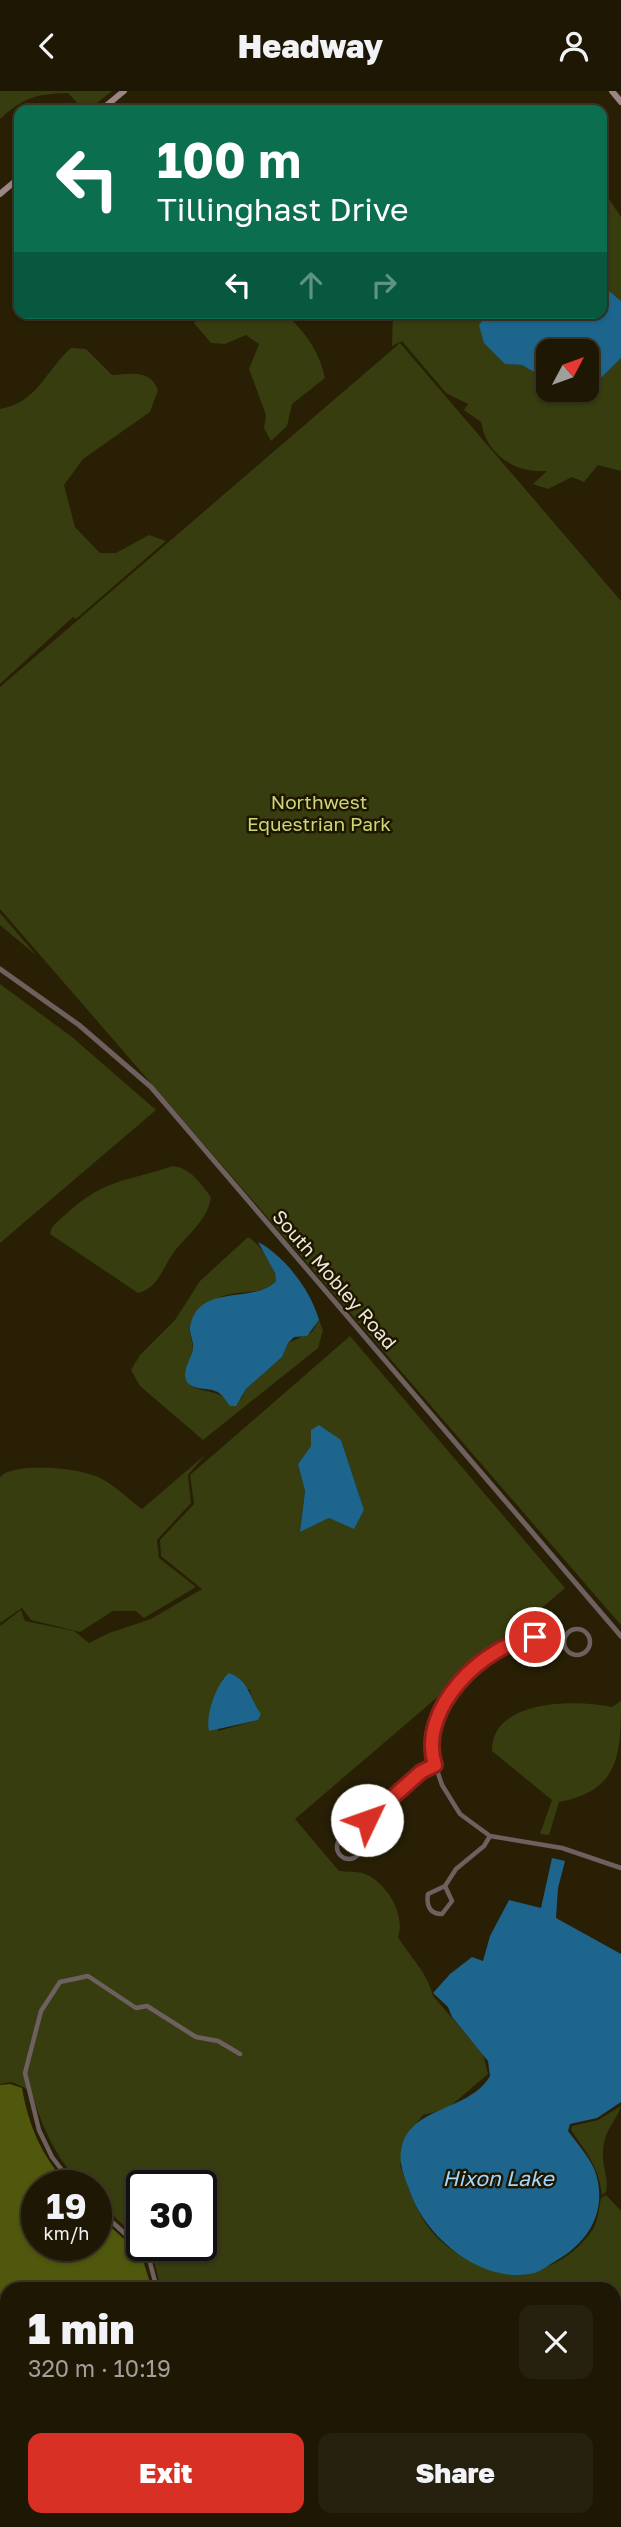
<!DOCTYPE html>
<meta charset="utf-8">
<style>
:root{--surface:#1e1704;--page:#26200e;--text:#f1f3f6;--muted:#a19f9a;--line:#3c3626;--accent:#d93025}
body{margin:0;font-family:"Golos Text",sans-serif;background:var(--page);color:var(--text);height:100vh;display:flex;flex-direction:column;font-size:26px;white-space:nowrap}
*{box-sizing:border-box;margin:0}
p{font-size:23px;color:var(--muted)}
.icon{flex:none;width:38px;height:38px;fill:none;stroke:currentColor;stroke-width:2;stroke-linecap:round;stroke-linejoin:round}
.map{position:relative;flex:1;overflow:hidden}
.details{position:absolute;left:0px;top:2191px;width:621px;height:245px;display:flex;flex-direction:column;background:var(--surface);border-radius:21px 21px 0 0;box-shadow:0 2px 5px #0004,0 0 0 2px var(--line)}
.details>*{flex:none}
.hud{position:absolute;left:14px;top:14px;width:593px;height:214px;border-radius:14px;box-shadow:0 2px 5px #0004,0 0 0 2px var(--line);background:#0b6e4f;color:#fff;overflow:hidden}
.needle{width:46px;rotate:49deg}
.buttons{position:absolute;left:536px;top:248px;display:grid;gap:14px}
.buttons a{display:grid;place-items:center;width:63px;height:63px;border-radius:14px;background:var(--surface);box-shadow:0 2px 5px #0004,0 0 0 2px var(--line);font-size:35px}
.speed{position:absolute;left:21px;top:2079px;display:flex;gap:14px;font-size:35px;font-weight:700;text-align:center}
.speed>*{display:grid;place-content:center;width:91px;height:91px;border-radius:50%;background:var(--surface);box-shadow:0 2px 5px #0004,0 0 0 2px var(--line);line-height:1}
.speed small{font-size:18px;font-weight:400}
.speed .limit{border:4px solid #111;border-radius:10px;background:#fff;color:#111}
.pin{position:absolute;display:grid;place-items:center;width:60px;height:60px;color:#fff;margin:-30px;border:4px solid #fff;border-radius:50%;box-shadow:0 2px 7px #0007}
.me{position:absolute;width:77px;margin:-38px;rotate:48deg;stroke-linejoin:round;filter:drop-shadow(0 0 5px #0008)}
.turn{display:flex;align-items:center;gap:24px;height:147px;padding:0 28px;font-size:32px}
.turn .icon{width:91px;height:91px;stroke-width:2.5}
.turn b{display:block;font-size:49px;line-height:60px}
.lanes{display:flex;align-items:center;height:66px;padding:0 28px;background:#0003;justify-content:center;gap:35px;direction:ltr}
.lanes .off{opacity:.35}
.round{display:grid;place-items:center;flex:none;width:74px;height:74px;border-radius:14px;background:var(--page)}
.head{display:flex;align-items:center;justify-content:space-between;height:119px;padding:0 28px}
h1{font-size:42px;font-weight:800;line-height:52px}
.primary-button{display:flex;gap:14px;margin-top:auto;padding:14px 28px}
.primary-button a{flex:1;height:80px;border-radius:14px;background:var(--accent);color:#fff;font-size:28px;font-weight:800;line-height:80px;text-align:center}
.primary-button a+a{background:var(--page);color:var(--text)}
header{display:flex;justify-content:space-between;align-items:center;height:91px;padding:0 28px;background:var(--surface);font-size:32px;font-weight:800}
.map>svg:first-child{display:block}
.built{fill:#312502}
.green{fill:#373d0e;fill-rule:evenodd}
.forest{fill:#4f580c}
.water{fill:#1d658d}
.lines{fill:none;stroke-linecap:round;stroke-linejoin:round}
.minor{stroke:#6f6060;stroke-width:4.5}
.tertiary{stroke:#6f6060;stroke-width:5}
.secondary{stroke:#9c8584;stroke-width:6}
.route-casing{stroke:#8d1f18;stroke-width:18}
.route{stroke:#d93025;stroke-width:12}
.labels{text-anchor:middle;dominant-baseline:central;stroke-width:5;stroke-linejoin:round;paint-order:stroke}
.park-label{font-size:19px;fill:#cad977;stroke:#1f1600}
.street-label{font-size:19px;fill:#efe9da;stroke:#1f1600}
.water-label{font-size:21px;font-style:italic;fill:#a3d8fc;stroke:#1f1600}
</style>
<header><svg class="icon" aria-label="back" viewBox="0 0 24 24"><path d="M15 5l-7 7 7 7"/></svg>Headway<svg class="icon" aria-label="person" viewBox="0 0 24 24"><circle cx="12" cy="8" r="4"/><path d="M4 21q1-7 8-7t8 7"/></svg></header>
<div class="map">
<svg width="621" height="2436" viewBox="0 0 621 2436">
<rect width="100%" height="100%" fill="#281f05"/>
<path class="built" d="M621,2330v106h-124l8,-7h109v-94z"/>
<path class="green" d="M0,0h112l-24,19h-4l-16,-17c-33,1 -43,4 -68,26z
M602,104l5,1 14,21v84l-19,-16z
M202,222h82c20,17 36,39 41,65l-33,26 -5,22 -16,15 -7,-13 2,-13 -17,-46 10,-25 -13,-9 -21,9 -14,-1 -17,-20z
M393,222h94l-8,12 26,39 17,1 26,15v10h41l32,-32v113l-23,-6 -14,17 -12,-5 -24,12 -15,-5 14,-13c-32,2 -60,-15 -66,-49l-17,-12 4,-6 -22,-11 -44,-52 -10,5z
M400,252l221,258v1024l-621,-716v-222z
M71,257l15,1 26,26c19,-1 38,-6 46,15l-8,22 -67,47 -19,26 11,42 25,26h16l33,-18 17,6 -90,78 -3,-2 -73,67v-275c37,-6 45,-38 71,-61z
M0,822l37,43 -37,-31z
M0,893l72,53 84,73 -156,133z
M173,1075c19,3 27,17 38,31 -3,23 -24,38 -37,55 -12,16 -15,36 -36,41l-88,-59c1,-9 9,-13 16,-20 40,-36 59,-32 107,-48z
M248,1146c12,7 27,28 28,44 -12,13 -29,10 -45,13 -15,2 -37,18 -41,32 -2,9 5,17 2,27 -2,10 -11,20 -4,30 6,9 27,6 38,16h15l5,-10 36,-32 6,-14 24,-11 7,-12 4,10 -5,18 -115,92 -63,-54 -9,-16 9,-15 35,-35 25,-39z
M350,1245l215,252 -270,231 44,52c7,1 16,0 23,2 24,7 44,42 36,64 12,20 29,35 35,59l50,58 5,20 -41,35 -24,6 -10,13 -13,37c10,26 18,55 40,75 47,44 115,45 153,-11 5,-8 6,-21 8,-31l5,-3 15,16v196l-7,6v-124h-453l-9,-36 -8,-8h57v-59h-59v57l-46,-44v-13h-13c-27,-27 -41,-59 -52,-95l-19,-9 -12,2v-458l21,-16 4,11 49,10 15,12 20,-10 42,-14 51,-30 -41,-33 -1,-16 34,-36 -4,-29zM311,1339l30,10 23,70 -10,18 -25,-10 -29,14 5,-41 -7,-27 13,-18zM223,1587l27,12 2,12 9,12 -3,6 -40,11 -1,-37z
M205,1364l-17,20 3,28 -34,37 2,18 37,29 -52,31 -8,-7h-23l-33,21 -49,-12 -9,-12 -22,15v-146c16,-16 82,-9 102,2 14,7 27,21 40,30z
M621,1610c0,52 -1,90 -62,101l-10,33 -9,-1 12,-34 -60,-49c-1,-52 84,-52 120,-44z
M621,2015c-6,18 -17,23 -18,47 -1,14 6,25 3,39l-4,3c-3,-28 -16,-43 -31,-65l1,-4 26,-6z
M255,2429l40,7 10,-2 2,2h-61z
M409,2429h87l-8,7h-72z
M507,2429h88l-8,7h-88z"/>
<path class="forest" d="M10,1993l12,4c7,40 20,67 46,98h-31v59h59v-31l45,40 11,35h-145v231h244l-9,7h-242v-442z"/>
<path class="water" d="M602,194l19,16v57l-32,32 -3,-1v-37h-38v28l-26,-15 -17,-1 -21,-21 -5,-18 8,-12h115z
M258,1151c27,14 53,49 61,78l-12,16 -13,1 -6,6 -6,14 -36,32 -10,17h-6c-4,-5 -8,-13 -15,-15 -9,-4 -24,0 -29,-11 -4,-10 6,-22 7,-32 1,-7 -4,-14 -3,-21 8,-45 64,-22 86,-46l-1,-8z
M319,1334l22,15 23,70 -10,19 -25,-11 -29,14 5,-41 -7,-27 13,-18v-16z
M229,1582c21,8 20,25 32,41l-3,6 -49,11c-4,-15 8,-49 20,-58z
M552,1767l13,3 -7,27 -2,30 65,36v148l-24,16 -27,6 -2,7c10,14 21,25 27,40 13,38 -5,70 -38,89 -7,4 -15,11 -23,13 -50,12 -105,-33 -122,-76 -6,-17 -15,-33 -10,-51 10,-40 68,-35 88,-70l-2,-15 -36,-44 -4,-10 -15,-14 17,-19 22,-17 11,4 7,-25 19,-36 32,8z"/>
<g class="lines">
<path class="minor" d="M564 1551a13 13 0 1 1 26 0a13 13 0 1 1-26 0Z
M562,1549l-27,-3 -31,9 -49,41 -13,18 -9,23 -2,24 11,33 18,29 30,22 72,12 59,20
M349,1744l72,-63 14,-7
M337 1756a12 12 0 1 1 24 0a12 12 0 1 1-24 0Z
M445,1795l7,15 -10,13c-12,0 -16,-8 -14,-20l17,-8 11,-17 28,-23 6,-10
M74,2095l-22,-29 -13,-27 -14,-57 16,-62 19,-29 28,-6 48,32 11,-2 49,31 22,4 22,13
M96,2116l52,48 9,34
M397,2429l6,7"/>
<path class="tertiary" d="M0,878l79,56 72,62 470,549"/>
<path class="secondary" d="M612,0l9,11
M101,19l23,-19
M0,103l19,-16"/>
</g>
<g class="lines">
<defs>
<path id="route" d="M367,1729l54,-48 14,-7c-18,-56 49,-121 100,-128"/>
</defs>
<use href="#route" class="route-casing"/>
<use href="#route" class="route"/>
</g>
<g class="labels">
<g class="park-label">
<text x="319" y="710">Northwest<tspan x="319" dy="22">Equestrian Park</tspan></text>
</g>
<g class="street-label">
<text transform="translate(335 1188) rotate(49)">South Mobley Road</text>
</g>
<g class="water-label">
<text x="498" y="2087">Hixon Lake</text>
</g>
</g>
</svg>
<div class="buttons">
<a><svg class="needle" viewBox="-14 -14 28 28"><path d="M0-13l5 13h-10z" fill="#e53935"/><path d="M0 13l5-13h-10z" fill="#a19f9a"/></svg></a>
</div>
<div class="speed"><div>19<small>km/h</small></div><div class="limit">30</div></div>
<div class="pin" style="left:535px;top:1546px;background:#d93025"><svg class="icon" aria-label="arrive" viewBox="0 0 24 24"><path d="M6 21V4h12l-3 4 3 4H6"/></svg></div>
<svg class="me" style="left:367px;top:1729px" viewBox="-20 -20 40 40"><circle r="19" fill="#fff"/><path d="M0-13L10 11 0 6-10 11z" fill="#d93025"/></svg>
<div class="hud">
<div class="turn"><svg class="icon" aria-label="left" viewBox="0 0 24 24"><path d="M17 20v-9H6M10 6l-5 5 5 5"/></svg><div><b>100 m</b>Tillinghast Drive</div></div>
<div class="lanes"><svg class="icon" aria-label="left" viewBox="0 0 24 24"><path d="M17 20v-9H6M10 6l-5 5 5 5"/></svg><svg class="icon off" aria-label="ahead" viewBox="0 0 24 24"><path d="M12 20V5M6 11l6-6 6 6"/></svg><svg class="icon off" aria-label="right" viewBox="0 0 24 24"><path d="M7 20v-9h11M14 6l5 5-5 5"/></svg></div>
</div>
<section class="details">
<div class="head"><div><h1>1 min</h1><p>320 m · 10:19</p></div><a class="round"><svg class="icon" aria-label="close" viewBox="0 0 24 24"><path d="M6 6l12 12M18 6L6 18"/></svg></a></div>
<div class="primary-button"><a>Exit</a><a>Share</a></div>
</section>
</div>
